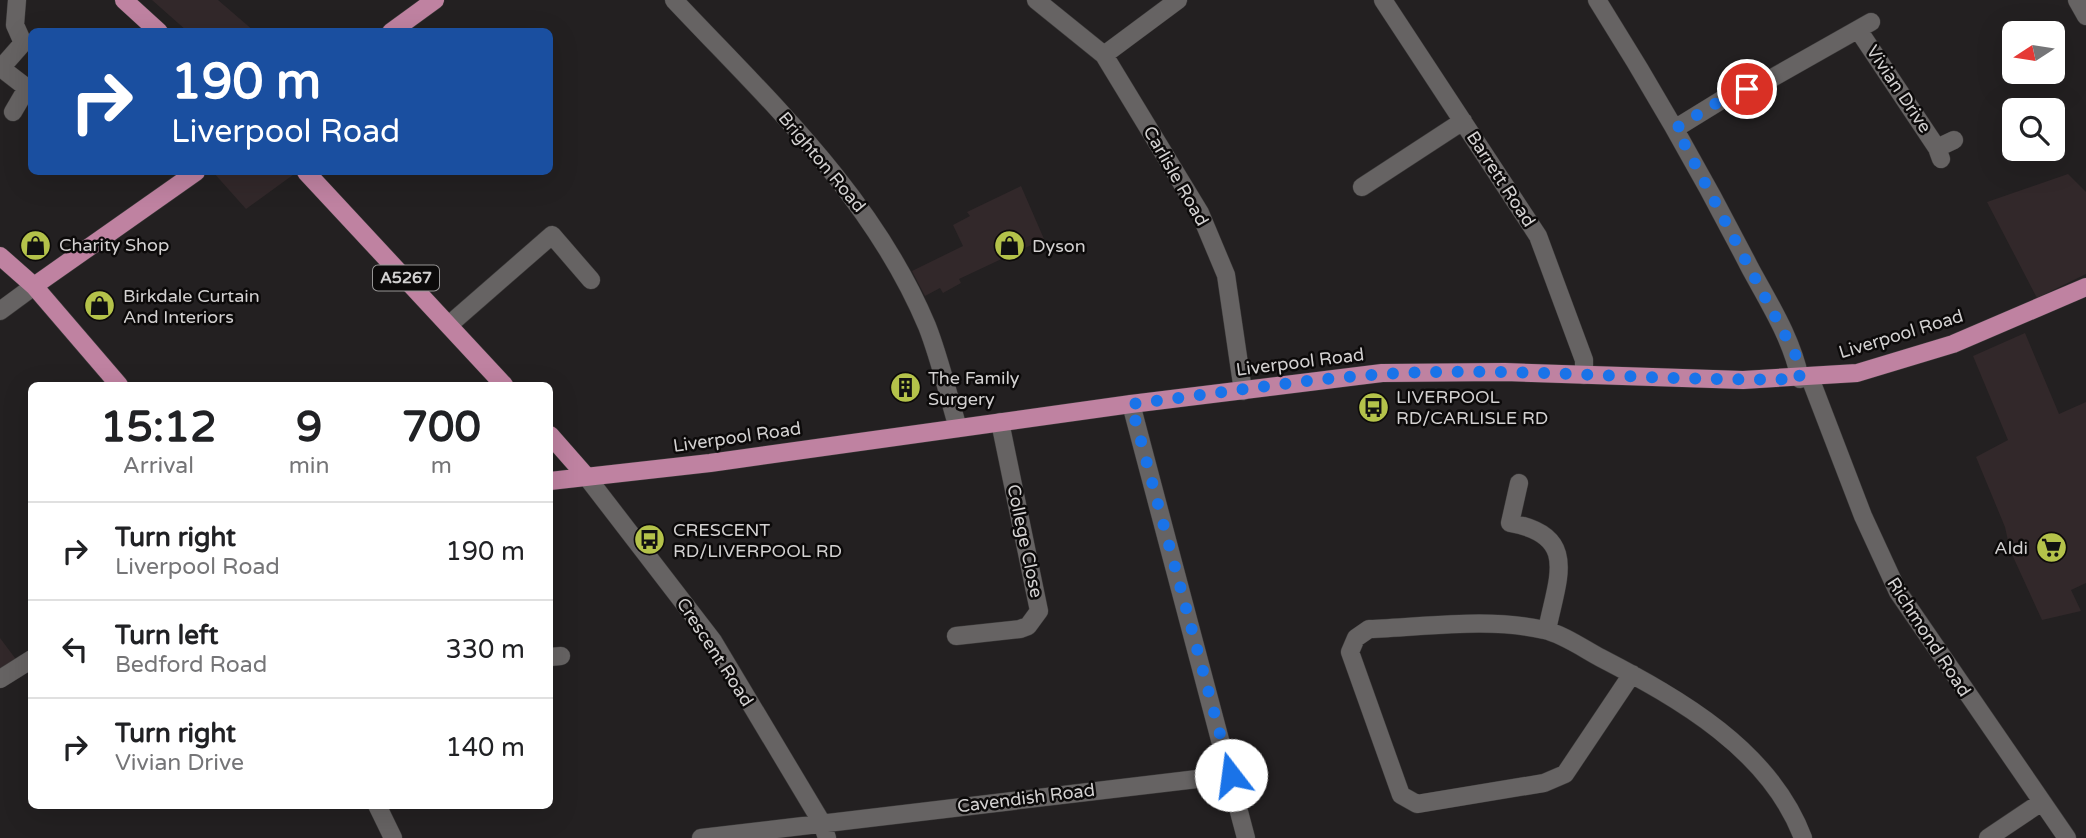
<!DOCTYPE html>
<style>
:root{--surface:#fff;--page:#f6f6f6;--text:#202124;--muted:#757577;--line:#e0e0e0}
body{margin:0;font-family:"Varela Round",sans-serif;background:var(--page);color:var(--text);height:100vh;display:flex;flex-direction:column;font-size:26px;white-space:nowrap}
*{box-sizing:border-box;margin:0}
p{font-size:23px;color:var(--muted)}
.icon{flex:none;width:38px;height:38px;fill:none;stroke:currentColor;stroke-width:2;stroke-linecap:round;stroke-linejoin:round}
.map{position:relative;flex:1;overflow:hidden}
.details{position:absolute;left:28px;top:382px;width:525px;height:427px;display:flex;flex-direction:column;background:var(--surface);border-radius:10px;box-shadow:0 7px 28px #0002}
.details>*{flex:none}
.top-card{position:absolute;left:28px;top:28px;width:525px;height:147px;border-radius:10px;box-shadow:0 7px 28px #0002;background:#1a4fa0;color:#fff;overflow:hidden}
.needle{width:46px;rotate:258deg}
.fabs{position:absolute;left:2002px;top:21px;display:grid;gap:14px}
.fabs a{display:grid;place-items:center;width:63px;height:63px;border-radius:10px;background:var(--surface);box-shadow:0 7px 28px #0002;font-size:35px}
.pin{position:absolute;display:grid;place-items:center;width:60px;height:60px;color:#fff;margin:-30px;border:4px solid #fff;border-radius:50%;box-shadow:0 2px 7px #0007}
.me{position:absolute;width:77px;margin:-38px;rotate:345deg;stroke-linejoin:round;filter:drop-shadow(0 0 5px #0008)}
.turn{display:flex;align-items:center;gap:24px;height:147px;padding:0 28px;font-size:32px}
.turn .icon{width:91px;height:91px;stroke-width:2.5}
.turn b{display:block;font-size:49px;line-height:60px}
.eta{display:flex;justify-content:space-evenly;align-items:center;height:119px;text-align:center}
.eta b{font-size:42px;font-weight:800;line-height:49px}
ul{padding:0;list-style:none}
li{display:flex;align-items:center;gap:21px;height:98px;padding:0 28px;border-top:2px solid var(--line)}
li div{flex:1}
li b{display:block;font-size:26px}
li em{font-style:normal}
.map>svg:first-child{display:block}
.built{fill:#32282a}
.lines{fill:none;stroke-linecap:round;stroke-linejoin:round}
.minor-casing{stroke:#3c3a3a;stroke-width:19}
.major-casing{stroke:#3c3a3a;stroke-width:19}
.minor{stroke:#666363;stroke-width:18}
.major{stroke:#bf82a1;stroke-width:18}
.route{stroke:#1a73e8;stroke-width:12;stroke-dasharray:0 21.6}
.labels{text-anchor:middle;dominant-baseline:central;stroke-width:5;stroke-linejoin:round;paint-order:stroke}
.shield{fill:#0c0a0a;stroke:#979595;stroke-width:2}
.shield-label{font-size:16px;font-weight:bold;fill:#d3d1d1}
.street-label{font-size:18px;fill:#d3d1d1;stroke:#0c0a0a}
.poi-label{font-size:18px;fill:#d3d1d1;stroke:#0c0a0a;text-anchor:start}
</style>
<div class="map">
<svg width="2086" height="838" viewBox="0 0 2086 838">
<rect width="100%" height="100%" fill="#232021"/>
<path class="built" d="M152,0h66l36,31h-67z
M213,172h84l-51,37z
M2068,174l18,18v82l-49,24 -50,-96z
M1021,186l23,53 -85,40 2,4 -18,10 -3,-5 -15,8 -13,-25 51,-25 -10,-21 17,-9 -3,-4z
M2025,333l34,81 27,-12v181l-15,7 10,21 -39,9 -32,-70 -5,-23 -29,-70 32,-17 -35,-84z
M0,638l18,24 -18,10z"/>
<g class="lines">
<defs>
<path id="minor" d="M674,0c95,101 198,195 253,326 13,33 21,69 31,102
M1036,0l68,55 96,158 26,62 17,116
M1383,0l155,236 46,124v15
M1597,0c55,87 106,176 153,268 19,35 42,71 50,111
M2077,0l9,16
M1859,31l78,117 4,11
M1104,55l74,-55
M13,112l14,-24 -26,-20 22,-25 -8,-18 2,-25
M1676,128l52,-32 37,-14 106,-60
M1937,148l17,-8
M1362,187l101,-66
M0,311l34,-25
M450,324l102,-89 39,45
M1810,378l53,138 35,76 169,246
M1131,404l115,434
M586,476l127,165 109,182 5,15
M1519,483l-9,40c70,12 47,56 37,107
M956,636l64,-7 8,-3 11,-15 -39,-189
M550,657l11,-1
M1632,674l-67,100 -21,9 -127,21 -16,-9 -51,-143 6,-14 13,-9c57,-2 120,-12 175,1 19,4 40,19 57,28 79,41 169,92 202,180
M0,679l32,-20
M377,805l16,33
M701,838l530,-63
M1988,838l52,-35"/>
<path id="major" d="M124,0l35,32
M391,32l44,-32
M306,172l198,213
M0,256l34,30 85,99
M34,286l162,-114
M550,435l36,41
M550,481l160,-18 421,-59 251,-31 123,-1 238,8 114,-7 96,-29 133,-57"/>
</defs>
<use href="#minor" class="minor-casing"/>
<use href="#major" class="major-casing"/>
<use href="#minor" class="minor"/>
<use href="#major" class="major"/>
</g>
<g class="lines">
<path class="route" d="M1231,775l-100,-371c101,-12 204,-31 307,-32 121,-2 241,10 362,7l-4,-23 -120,-228 52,-32 19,-7"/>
</g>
<defs>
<symbol id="shop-disc" viewBox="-11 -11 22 22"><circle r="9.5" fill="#b4c24a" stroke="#0c0a0a"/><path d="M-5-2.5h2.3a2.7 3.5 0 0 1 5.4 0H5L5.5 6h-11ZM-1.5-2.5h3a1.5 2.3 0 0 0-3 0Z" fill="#111"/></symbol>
<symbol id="building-disc" viewBox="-11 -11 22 22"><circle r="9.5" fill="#b4c24a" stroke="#0c0a0a"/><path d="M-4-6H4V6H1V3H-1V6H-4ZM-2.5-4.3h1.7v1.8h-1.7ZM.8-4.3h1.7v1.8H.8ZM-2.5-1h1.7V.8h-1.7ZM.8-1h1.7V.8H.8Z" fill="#111"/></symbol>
<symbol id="bus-disc" viewBox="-11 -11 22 22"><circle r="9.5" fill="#b4c24a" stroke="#0c0a0a"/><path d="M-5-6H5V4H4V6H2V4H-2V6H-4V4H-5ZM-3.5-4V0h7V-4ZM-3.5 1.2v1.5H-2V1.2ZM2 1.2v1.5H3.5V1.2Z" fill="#111"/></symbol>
<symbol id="supermarket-disc" viewBox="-11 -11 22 22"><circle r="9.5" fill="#b4c24a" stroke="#0c0a0a"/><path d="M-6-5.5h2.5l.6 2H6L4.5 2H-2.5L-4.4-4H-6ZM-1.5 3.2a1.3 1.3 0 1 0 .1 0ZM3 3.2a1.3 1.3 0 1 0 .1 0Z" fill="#111"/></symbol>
</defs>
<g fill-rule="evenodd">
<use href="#shop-disc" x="18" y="228" width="35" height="35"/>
<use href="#shop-disc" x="992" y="228" width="35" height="35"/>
<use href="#shop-disc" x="82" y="288" width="35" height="35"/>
<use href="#building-disc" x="888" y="370" width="35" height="35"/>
<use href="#bus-disc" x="1356" y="390" width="35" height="35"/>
<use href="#bus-disc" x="632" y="522" width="35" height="35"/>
<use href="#supermarket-disc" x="2034" y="530" width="35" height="35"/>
</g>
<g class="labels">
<rect class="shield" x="373" y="265.5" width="66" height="25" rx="5"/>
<g class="shield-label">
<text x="406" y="278">A5267</text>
</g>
<g class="street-label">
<text transform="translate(1899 89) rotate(56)">Vivian Drive</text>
<text transform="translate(822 162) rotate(50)">Brighton Road</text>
<text transform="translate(1176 176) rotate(60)">Carlisle Road</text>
<text transform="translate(1501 179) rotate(57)">Barrett Road</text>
<text transform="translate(1901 334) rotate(-17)">Liverpool Road</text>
<text transform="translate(1300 362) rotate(-7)">Liverpool Road</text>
<text transform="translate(737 437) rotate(-8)">Liverpool Road</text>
<text transform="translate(1025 541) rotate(78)">College Close</text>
<text transform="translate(1929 637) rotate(57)">Richmond Road</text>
<text transform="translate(715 652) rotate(57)">Crescent Road</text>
<text transform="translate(1026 798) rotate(-7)">Cavendish Road</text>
</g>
<g class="poi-label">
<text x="59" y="245">Charity Shop</text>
<text x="1032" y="246">Dyson</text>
<text x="123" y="296">Birkdale Curtain<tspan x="123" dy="21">And Interiors</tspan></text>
<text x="928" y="378">The Family<tspan x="928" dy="21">Surgery</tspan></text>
<text x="1396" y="397">LIVERPOOL<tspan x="1396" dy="21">RD/CARLISLE RD</tspan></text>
<text x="673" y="530">CRESCENT<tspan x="673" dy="21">RD/LIVERPOOL RD</tspan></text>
<text x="2028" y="548" text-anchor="end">Aldi</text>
</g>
</g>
</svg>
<div class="fabs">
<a><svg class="needle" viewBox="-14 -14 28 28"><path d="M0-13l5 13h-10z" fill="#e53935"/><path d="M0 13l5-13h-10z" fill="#757577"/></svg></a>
<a><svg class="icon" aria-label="search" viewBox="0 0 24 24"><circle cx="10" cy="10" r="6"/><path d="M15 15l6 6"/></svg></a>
</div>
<div class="pin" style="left:1747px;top:89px;background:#d93025"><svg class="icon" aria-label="arrive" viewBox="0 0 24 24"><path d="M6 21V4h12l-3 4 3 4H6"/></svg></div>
<svg class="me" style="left:1231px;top:775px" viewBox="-20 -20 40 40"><circle r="19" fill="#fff"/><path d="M0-13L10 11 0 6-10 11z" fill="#1a73e8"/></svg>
<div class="top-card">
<div class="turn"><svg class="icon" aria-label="right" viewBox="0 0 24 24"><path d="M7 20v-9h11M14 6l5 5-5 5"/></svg><div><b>190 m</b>Liverpool Road</div></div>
</div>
<section class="details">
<div class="eta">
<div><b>15:12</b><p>Arrival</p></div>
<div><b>9</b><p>min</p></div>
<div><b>700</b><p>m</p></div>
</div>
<ul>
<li><svg class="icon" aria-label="right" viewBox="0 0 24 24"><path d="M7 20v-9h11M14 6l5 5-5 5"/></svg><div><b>Turn right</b><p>Liverpool Road</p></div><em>190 m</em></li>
<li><svg class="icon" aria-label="left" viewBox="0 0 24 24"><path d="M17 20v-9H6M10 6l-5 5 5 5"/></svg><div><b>Turn left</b><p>Bedford Road</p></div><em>330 m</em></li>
<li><svg class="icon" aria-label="right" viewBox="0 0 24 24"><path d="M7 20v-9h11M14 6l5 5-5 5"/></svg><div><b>Turn right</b><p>Vivian Drive</p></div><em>140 m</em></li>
</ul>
</section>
</div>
